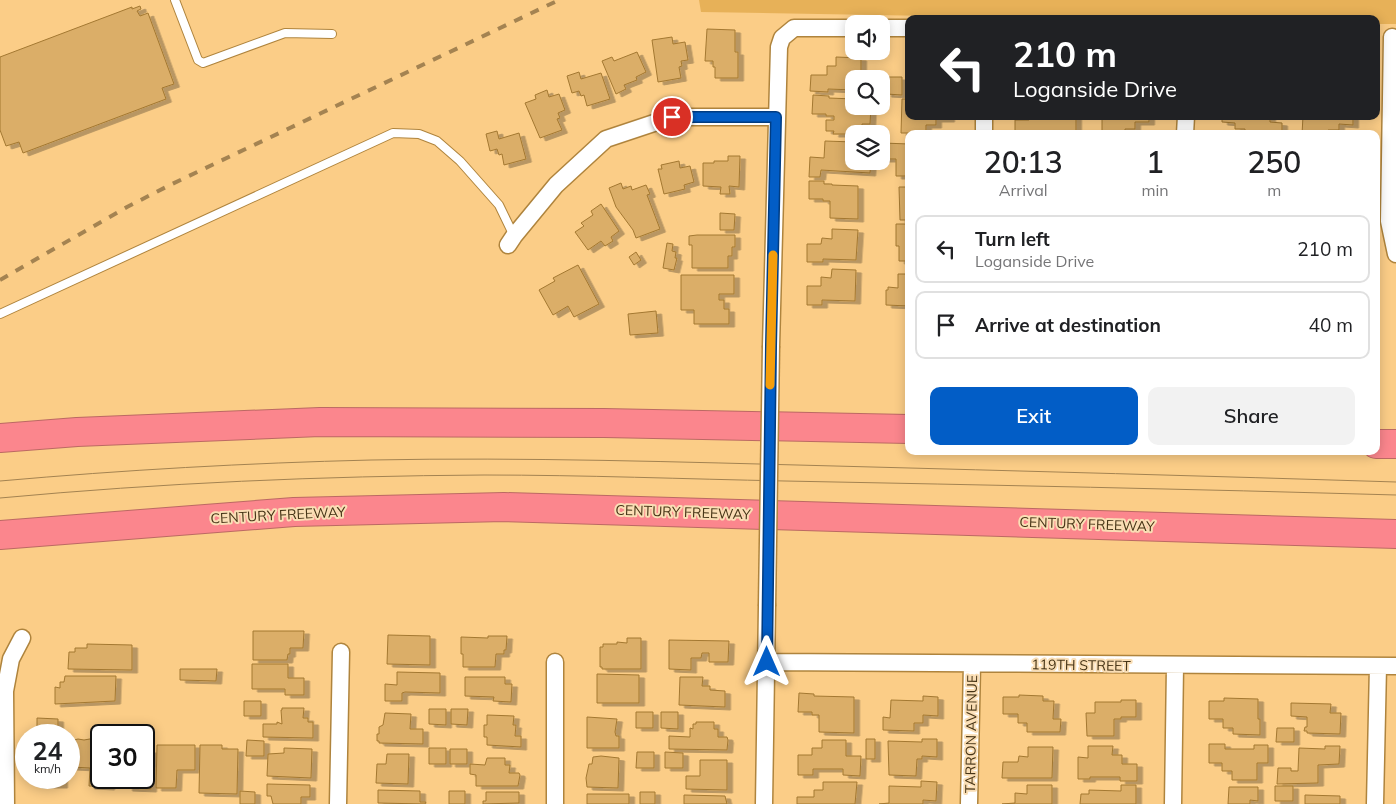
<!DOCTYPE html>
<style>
:root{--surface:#fff;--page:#f2f2f2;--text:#202124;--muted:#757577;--line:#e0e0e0;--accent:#025dc6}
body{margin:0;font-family:Mulish,sans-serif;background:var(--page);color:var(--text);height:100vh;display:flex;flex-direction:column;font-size:19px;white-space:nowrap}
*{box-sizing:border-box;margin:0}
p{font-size:16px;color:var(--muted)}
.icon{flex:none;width:28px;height:28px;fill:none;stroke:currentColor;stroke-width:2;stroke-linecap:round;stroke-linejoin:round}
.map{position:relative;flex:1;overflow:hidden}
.panel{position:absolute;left:905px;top:130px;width:475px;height:325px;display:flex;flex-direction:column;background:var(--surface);border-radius:10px;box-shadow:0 2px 12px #0003}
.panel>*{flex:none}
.hud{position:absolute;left:905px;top:15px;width:475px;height:105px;border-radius:10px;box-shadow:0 2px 12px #0003;background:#202124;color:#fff;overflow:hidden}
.tools{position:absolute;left:845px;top:15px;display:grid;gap:10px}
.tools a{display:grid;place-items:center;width:45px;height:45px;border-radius:10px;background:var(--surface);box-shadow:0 2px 12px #0003;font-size:25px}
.speed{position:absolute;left:15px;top:724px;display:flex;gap:10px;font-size:25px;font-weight:700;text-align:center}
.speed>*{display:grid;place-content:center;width:65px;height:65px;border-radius:50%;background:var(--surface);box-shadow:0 2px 12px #0003;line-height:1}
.speed small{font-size:12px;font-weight:400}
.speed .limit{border:2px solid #111;border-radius:8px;background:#fff;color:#111}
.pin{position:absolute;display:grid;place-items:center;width:42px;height:42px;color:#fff;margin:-21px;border:2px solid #fff;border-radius:50%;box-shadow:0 1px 5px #0007}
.me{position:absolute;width:55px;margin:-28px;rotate:0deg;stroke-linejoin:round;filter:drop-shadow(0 0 4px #0008)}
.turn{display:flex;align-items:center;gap:18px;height:105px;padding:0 25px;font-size:22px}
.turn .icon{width:65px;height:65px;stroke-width:2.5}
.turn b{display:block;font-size:35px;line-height:42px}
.eta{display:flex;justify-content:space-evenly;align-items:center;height:85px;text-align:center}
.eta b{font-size:30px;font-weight:600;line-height:35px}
.button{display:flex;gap:10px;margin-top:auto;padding:10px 25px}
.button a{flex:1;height:58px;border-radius:10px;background:var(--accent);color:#fff;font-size:20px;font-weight:600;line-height:58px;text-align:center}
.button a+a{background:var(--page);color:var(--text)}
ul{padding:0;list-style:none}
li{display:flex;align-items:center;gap:15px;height:68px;margin:0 10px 8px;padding:0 15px;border:2px solid var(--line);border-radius:10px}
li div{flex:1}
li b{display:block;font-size:19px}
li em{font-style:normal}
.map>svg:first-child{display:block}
.green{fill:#e7b158}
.building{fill:#dbae68;stroke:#a37831;filter:url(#shadow)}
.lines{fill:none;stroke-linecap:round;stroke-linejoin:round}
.lane-casing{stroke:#af843d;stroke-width:10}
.street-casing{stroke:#af843d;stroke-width:19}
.highway-casing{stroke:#bc6963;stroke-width:30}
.lane{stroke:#fff;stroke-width:8}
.street{stroke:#fff;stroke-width:16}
.highway{stroke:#fb868d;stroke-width:28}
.tram{stroke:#a48351;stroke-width:1}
.rail{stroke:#a48351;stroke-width:4;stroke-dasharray:9 9;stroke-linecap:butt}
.street-bridge-casing{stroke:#af843d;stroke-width:19;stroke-linecap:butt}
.street-bridge{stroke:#fff;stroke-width:16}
.route-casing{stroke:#013c81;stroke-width:12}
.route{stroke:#025dc6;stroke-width:9}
.slow{stroke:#f59e0b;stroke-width:9}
.labels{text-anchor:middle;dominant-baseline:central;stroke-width:4;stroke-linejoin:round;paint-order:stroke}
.street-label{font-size:14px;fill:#463416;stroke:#fadeb5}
</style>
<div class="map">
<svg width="1396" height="804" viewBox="0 0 1396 804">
<defs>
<filter id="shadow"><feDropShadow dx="5.5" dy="3" stdDeviation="0" flood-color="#0004"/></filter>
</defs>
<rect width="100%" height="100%" fill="#fbcd87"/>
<path class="green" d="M699,0h697v24h-20v-5h-271l-404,-7z"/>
<path class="building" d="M140,6l1,3 -4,2 3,5 8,-3 26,71 -12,4 4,11 -143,54 -4,-11 -13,4 -6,-16v-73l132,-50v2z
M707,29l28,1v22h3v26h-23v-11h-2v-6h-8z
M672,37l1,7 12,-2 3,18 -7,1 1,5 -3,1 2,11 -23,4 -6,-42z
M637,52l9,20 -10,5 1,3 -13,5 2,4 -10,5 -14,-33 10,-4 2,4z
M836,57l25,1v17h12v4h-19v11l-26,-1v3l-18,-1 1,-16h16v-9h9z
M579,72l2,7 20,-6 9,26 -23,7 -3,-11 -3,1 -2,-5 -7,2 -5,-17z
M887,77h15v18l-16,-1z
M547,90l2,7 10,-3 6,16 -7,3 2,5 -3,1 5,11 -22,8 -15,-35 11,-4 -1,-4z
M813,95l16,1v2l25,1v7h17l-1,18h-8v10h-29l1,-3h-8v-11h8v-4h-8v-2h-14z
M902,99h7v17h40v3h-13v6h-10v8h-25z
M1030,116h44l2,1v16l-61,1v-14h14z
M1102,116h47v6h-14v7h-10v5h-23z
M1222,116h48v6l12,1v11h-37v-5h-10v-6l-13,-1z
M1303,116h50v9l-14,-1v6h-11v4h-26z
M497,131l2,8 20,-6 7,26 -22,6 -2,-11 -3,1 -2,-6 -7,2 -4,-17z
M825,141l29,1v19h17l-1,12 -49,-3 -1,7h-11l1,-20 14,1z
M883,143l26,1v32h-13v-17h-14z
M728,156h12l-1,31 -10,-1 1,8h-10l1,-7 -18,-1v-23h11v-2h14z
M679,161l1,7 10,-2 4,16 -10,3 1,4 -21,5 -6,-25h4l-1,-4z
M809,181h15v3h8v1l26,1v33l-28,-1v-17h-7v-2h-14z
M621,183l2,6 8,-3 1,4 14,-5 4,9 -3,1 13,34 -24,9 -3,-8 -17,-23 -7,-19z
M899,187h10v33h-9z
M601,204l18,27 -8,6 2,4 -8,5 -4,-5 -13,9 -13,-18 9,-6 -3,-3 12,-8 -2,-4z
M720,213l15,1 -1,16h-14z
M896,224h13v37h-10v-15h-3z
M832,229l26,1 -2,30 -33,-1v3h-16v-18h14l1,-6 10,1z
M697,235h38v12h-3v9h-4v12h-36v-23h-3v-9z
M667,243l6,1 -1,7 4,1 -1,6h2l-3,12 -11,-2z
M636,252l5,8 -7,5 -5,-8z
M578,265l21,39 -25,13 -6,-11 -15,9 -14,-25 16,-9 -2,-3z
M832,269l24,1 -1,31 -33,-1v5h-15v-19h14v-9l10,1z
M898,274h11v32l-23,-1v-15h2v-3l10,1z
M681,275h53v19h-15v6h5v9h5v15h-35v-14h-13z
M656,311l2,22 -28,2 -2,-21z
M253,631h51l-1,17h-13v6h-2l-1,6h-34z
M388,635l42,1v29l-43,-1z
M488,636h19l-1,14h-2v4h-8l-1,13h-32v-13h-2v-17l27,1z
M627,638h14v31h-39v-2h-2v-20h3v-3h14v-2l10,1z
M669,640l60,1 -1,21h-19v-9h-7l-1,5h-10v12l-22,-1z
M87,644l45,1v25l-64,-1 1,-17h6v-4h12z
M252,664h36v14h16v17h-19v-6h-33z
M180,669h37l-1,12 -36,-1z
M397,672l43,1v20l-35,-1 -3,1v8h-17v-17l12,1z
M597,674l42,1v28h-42z
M65,676h51l-1,25 -60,3v-17l5,1v-6h4z
M465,677h40v7h7l-1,18 -18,-1 1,-4 -29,-1z
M680,677h23l-1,9h8v4l15,1v16l-46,-2z
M799,693l15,1v2l40,1v36l-35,-1v-17h-7v-3h-14z
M1019,695l24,1v5h11l-1,18h8l-1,13h-33v-9h-9v-9h-15v-17h16z
M923,696l15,1v19l-15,-1v8h-9v8l-31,-1v-13l7,1 1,-18 32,1z
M1224,698l34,1v20h2v16l-27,-1v-6h-10v-9h-14v-18h15z
M1121,700h15v17h-15v2h-7v17h-27l-1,-23h9v-11h26z
M244,701h17v15h-17z
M1291,703l40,1 -1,9h11l-1,21 -33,-1v-2h-3l1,-4h2v-10l-16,-1z
M282,708h22l-1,10h5v4h5v16l-50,-1v-13h14v-2l5,2 -1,-14h1z
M429,709h17v16l-17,-1z
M451,709h17l-1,16 -16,-1z
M636,712h17v16h-17z
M661,712h17v17l-17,-1z
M385,713l26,1 -1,15h13v15l-44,-1v-2h-2v-7h2v-7l4,-2z
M487,715l27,1 -1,9h3l-1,11h6v11l-34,-2v-8h-3v-12h3z
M587,717l30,2 -2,13 1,4h3v12h-32z
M37,718l21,1v16h-21z
M696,722h18v7h4v8h9l1,3 -1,10 -58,-1v-13l21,1v-9l3,1v-5h3z
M1277,728h17v14h-18z
M101,737v41h9l-1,9 -20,-1 1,-18 -19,-1v-24h3v-3l4,-1 6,1z
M866,739h9v20h-9z
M922,739h15v18l-15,-1v3h-5l-1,17 -27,-1 -1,-34 34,1z
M247,740l17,1v15h-18z
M822,740h24v16h15l-1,20 -17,-1v-6h-30v6h-15v-20h14v-7h10z
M1209,744h16v5h29v-4h14v18h-11v17h-25v-9h-10v-8h-13z
M157,745h38v25h-18l-1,18h-20z
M200,745h22v4h16l-1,45 -38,-1z
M1088,746h25l-1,9h10v9h15v17h-17v-4h-30v2h-12v-22l10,1z
M1325,746h15l-1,18 -21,1v18l-41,1 1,-16h13v3h7l1,-23 26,1z
M1028,747h25l-1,31h-50l1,-16h15l1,-6 9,1z
M284,748l28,1 -1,29 -44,-2 1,-22 16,-1z
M429,748h17v16h-17z
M450,749h17v15h-17z
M144,750h8l-1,39 -24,-1v-10h17z
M637,752h17v16h-18z
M665,752l18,1v15h-18z
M387,754h22l-1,30 -32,-1 1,-19h9z
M601,756l18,2 -1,30 -31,-1 -1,-9 3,-14h3l1,-7z
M487,758h18v7h5l-1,8h10l1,2 -2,11h-42v-11l-6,-1v-10l15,1z
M700,760h27v30l-41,-1v-13h14z
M37,778h25v7h-26z
M921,781l16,1 -1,19 -13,-1v4h-44l10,-1v-17l32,1z
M823,782h34l-2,22h-58v-7h17v-7h9z
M267,784l43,1v12h-9v7h-28l-2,-8h-4z
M1027,785h25v19h-50l13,-1v-10l12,1z
M1121,785h15v19h-56l1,-10h8v-4l32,1z
M1275,786h18v15h-18z
M1229,787h29v14l-8,-1v4h-22z
M378,790l42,1v11h6l-1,2 -47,-1z
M240,791l15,1v12h-15z
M449,791h16v13h-16z
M486,792h33v11l-36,1v-3h3z
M640,792h15v12h-15z
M587,794h42v10h-42z
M684,795l41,1 2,8h-43z
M1305,795l35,1v8h-35z"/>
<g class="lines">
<defs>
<path id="lane" d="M175,0l23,60 5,3 82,-30 47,1
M0,314l393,-181 26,1 18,7 23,20 39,44 15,31"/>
<path id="street" d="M881,28h28
M1392,37l-3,184 7,33
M984,134v-18
M1185,134l1,-18
M508,245l6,-9 42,-51 50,-46 66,-22h104
M771,346l8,-299 3,-9 12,-10h60
M767,662l629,4
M6,804l-1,-113 6,-32 11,-21
M338,804l3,-152
M555,804v-142
M764,804l3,-198
M969,804l3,-140
M1173,804l2,-138
M1375,804l3,-138"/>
<path id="highway" d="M0,438l77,-6 243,-10 284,1 305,6
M1376,444h20
M0,535l294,-23 210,-5 892,27"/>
</defs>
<use href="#lane" class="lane-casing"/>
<use href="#street" class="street-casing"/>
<use href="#highway" class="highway-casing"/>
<use href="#lane" class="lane"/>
<use href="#street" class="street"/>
<use href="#highway" class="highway"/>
<path class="tram" d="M0,481c124,-11 247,-18 371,-21 155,-3 309,2 464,6 187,5 374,10 561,16
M0,498c161,-15 322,-22 484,-23 100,0 201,4 301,6 204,4 407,8 611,14"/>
<path class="rail" d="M0,280l127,-73 45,-23 387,-184"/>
<defs>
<path id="street-bridge" d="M767,606l4,-260"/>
</defs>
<use href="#street-bridge" class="street-bridge-casing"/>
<use href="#street-bridge" class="street-bridge"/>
</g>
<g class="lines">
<defs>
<path id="route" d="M672,117h104l-5,229 -4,316"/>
</defs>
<use href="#route" class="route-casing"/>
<use href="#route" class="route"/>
<path class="slow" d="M770,385l3,-130"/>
</g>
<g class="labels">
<g class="street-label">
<text transform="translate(683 512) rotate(2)">CENTURY FREEWAY</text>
<text transform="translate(278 515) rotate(-3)">CENTURY FREEWAY</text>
<text transform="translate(1087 524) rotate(2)">CENTURY FREEWAY</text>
<text transform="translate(1081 665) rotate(1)">119TH STREET</text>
<text transform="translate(971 734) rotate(-89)">TARRON AVENUE</text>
</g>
</g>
</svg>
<div class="tools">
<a><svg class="icon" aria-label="sound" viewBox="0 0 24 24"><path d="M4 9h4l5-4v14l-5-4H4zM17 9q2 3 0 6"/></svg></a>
<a><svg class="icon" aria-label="search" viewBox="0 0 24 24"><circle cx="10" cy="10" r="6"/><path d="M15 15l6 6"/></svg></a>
<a><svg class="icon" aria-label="layers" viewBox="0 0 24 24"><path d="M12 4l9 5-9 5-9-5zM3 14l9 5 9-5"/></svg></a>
</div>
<div class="speed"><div>24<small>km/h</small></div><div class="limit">30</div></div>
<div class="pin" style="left:672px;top:117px;background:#d93025"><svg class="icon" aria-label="arrive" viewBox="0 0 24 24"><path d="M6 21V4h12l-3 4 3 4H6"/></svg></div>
<svg class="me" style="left:767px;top:662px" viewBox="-20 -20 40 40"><path d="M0-17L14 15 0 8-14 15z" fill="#025dc6" stroke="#fff" stroke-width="4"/></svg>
<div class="hud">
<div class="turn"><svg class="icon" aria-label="left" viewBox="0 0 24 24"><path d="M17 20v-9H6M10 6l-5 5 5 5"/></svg><div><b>210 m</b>Loganside Drive</div></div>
</div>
<section class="panel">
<div class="eta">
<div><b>20:13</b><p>Arrival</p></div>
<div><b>1</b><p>min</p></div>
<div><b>250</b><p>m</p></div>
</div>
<ul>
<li><svg class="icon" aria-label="left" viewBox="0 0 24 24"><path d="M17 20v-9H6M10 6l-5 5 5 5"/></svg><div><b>Turn left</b><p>Loganside Drive</p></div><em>210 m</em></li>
<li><svg class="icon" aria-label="arrive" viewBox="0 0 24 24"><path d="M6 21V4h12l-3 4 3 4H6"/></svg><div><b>Arrive at destination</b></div><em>40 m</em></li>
</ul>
<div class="button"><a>Exit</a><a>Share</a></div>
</section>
</div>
